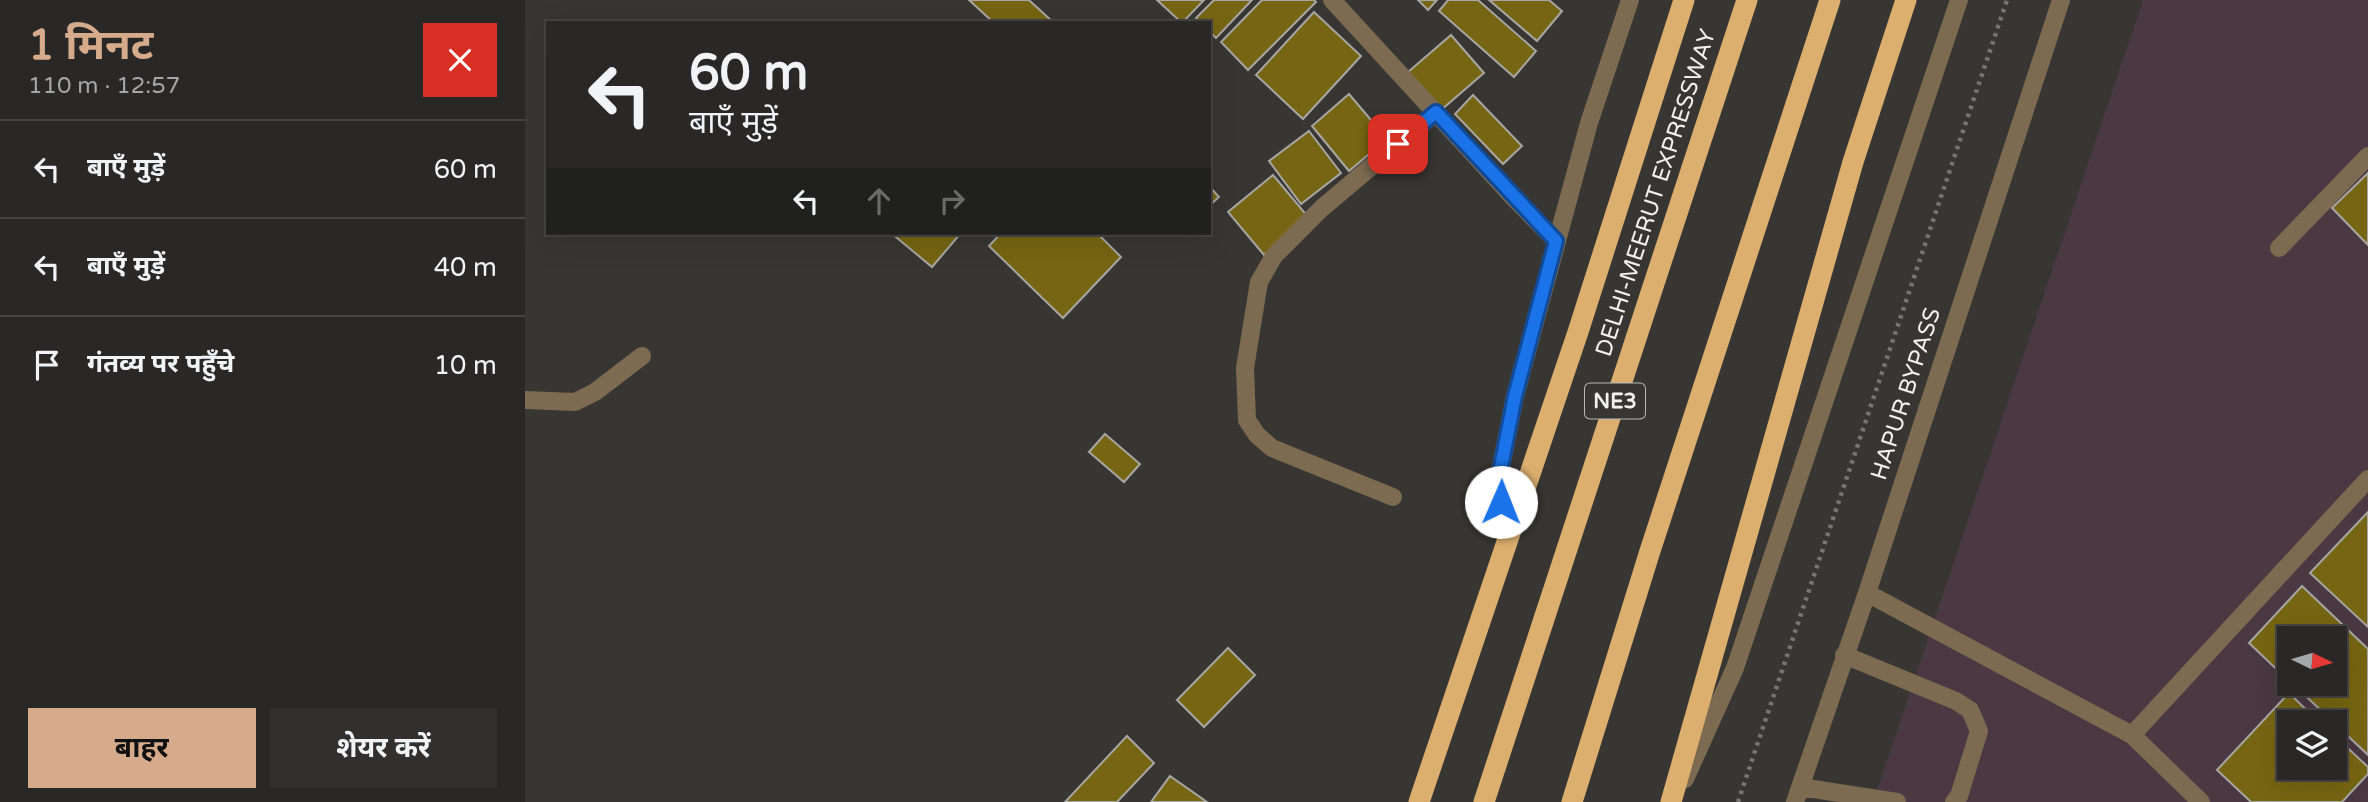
<!DOCTYPE html>
<html lang="hi">
<meta charset="utf-8">
<style>
:root{--surface:#292826;--page:#31302e;--text:#f1f3f6;--muted:#a5a6a7;--line:#454443;--accent:#d6ab8b}
body{margin:0;font-family:"Varela Round","Noto Sans Devanagari",sans-serif;background:var(--page);color:var(--text);height:100vh;display:flex;flex-direction:column;font-size:26px;white-space:nowrap}
*{box-sizing:border-box;margin:0}
p{font-size:23px;color:var(--muted)}
.icon{flex:none;width:38px;height:38px;fill:none;stroke:currentColor;stroke-width:2;stroke-linecap:round;stroke-linejoin:round}
.map{position:relative;flex:1;overflow:hidden}
.panel{display:flex;flex-direction:column;background:var(--surface);width:525px}
.panel>*{flex:none}
.banner{position:absolute;left:21px;top:21px;width:665px;height:214px;border-radius:0px;box-shadow:0 7px 28px #0002,0 0 0 2px var(--line);background:#292826;color:var(--text);overflow:hidden}
.needle{width:46px;rotate:95deg}
.fabs{position:absolute;left:1752px;top:626px;display:grid;gap:14px}
.fabs a{display:grid;place-items:center;width:70px;height:70px;border-radius:0px;background:var(--surface);box-shadow:0 7px 28px #0002,0 0 0 2px var(--line);font-size:35px}
.pin{position:absolute;display:grid;place-items:center;width:60px;height:60px;color:#fff;margin:-30px;border-radius:14px;box-shadow:0 4px 10px #0006}
.me{position:absolute;width:77px;margin:-38px;rotate:1deg;stroke-linejoin:round;filter:drop-shadow(0 0 5px #0008)}
.turn{display:flex;align-items:center;gap:24px;height:147px;padding:0 28px;font-size:32px}
.turn .icon{width:91px;height:91px;stroke-width:2.5}
.turn b{display:block;font-size:49px;line-height:60px}
.lanes{display:flex;align-items:center;height:66px;padding:0 28px;background:#0003;justify-content:center;gap:35px;direction:ltr}
.lanes .off{opacity:.35}
.round{display:grid;place-items:center;flex:none;width:74px;height:74px;border-radius:0px;background:var(--page)}
.head{display:flex;align-items:center;justify-content:space-between;height:119px;padding:0 28px}
h1{font-size:42px;font-weight:700;line-height:52px;color:var(--accent)}
.action{display:flex;gap:14px;margin-top:auto;padding:14px 28px}
.action a{flex:1;height:80px;border-radius:0px;background:var(--accent);color:#111;font-size:28px;font-weight:700;line-height:80px;text-align:center}
.action a+a{background:var(--page);color:var(--text)}
ul{padding:0;list-style:none}
li{display:flex;align-items:center;gap:21px;height:98px;padding:0 28px;border-top:2px solid var(--line)}
li div{flex:1}
li b{display:block;font-size:26px}
li em{font-style:normal}
main{display:flex;flex:1;min-height:0}
.map>svg:first-child{display:block}
.industrial{fill:#4a3842;fill-rule:evenodd}
.building{fill:#766512;stroke:#a7a6a3;stroke-width:2}
.lines{fill:none;stroke-linecap:round;stroke-linejoin:round}
.path{stroke:#767572;stroke-width:4.5;stroke-dasharray:3.5 5;stroke-linecap:butt}
.minor{stroke:#7c6a51;stroke-width:18}
.highway{stroke:#dcaf6e;stroke-width:21}
.route-casing{stroke:#114b97;stroke-width:18}
.route{stroke:#1a73e8;stroke-width:12}
.labels{text-anchor:middle;dominant-baseline:central;stroke-width:7;stroke-linejoin:round;paint-order:stroke}
.shield{fill:#373633;stroke:#b9b9b7;stroke-width:2}
.shield-label{font-size:21px;font-weight:bold;fill:#f1f1ef}
.street-label{font-size:23px;fill:#f1f1ef;stroke:#373633}
</style>
<main>
<section class="panel">
<div class="head"><div><h1>1 मिनट</h1><p>110 m · 12:57</p></div><a class="round" style="background:#d93025;color:#fff"><svg class="icon" aria-label="close" viewBox="0 0 24 24"><path d="M6 6l12 12M18 6L6 18"/></svg></a></div>
<ul>
<li><svg class="icon" aria-label="left" viewBox="0 0 24 24"><path d="M17 20v-9H6M10 6l-5 5 5 5"/></svg><div><b>बाएँ मुड़ें</b></div><em>60 m</em></li>
<li><svg class="icon" aria-label="left" viewBox="0 0 24 24"><path d="M17 20v-9H6M10 6l-5 5 5 5"/></svg><div><b>बाएँ मुड़ें</b></div><em>40 m</em></li>
<li><svg class="icon" aria-label="arrive" viewBox="0 0 24 24"><path d="M6 21V4h12l-3 4 3 4H6"/></svg><div><b>गंतव्य पर पहुँचे</b></div><em>10 m</em></li>
</ul>
<div class="action"><a>बाहर</a><a>शेयर करें</a></div>
</section>
<div class="map">
<svg width="1843" height="802" viewBox="0 0 1843 802">
<rect width="100%" height="100%" fill="#373633"/>
<path class="industrial" d="M1618,0h225v802h-495zM1764,639h46v45h-46zM1764,723h46v45h-46z"/>
<path class="building" d="M444,0h60l25,23h-60z
M632,0h47l-22,23z
M689,0h38l-36,38 -7,-7v-8h-8l-5,-5z
M737,0h52l2,2 -68,68 -27,-28z
M893,0h19l-9,10z
M923,0h30l58,51 -22,26 -75,-66z
M964,0h60l13,11 -25,30z
M789,12l47,44 -58,63 -47,-44z
M926,35l33,38 -43,37 -33,-38z
M824,94l38,45 -38,32 -37,-45z
M948,95l49,51 -19,18 -48,-50z
M784,131l32,42 -40,31 -32,-43z
M1843,173v72l-36,-37z
M748,175l36,43 -45,37 -36,-43z
M684,186l10,11 -10,9z
M366,233h70l-29,34z
M476,233h96l24,24 -58,61 -74,-72z
M580,434l35,30 -16,18 -35,-30z
M1843,512v115l-58,-54z
M1777,586l66,63v106l-75,-71h42v-45h-46v42l-40,-38z
M703,648l27,27 -51,52 -27,-27z
M1764,693l31,30h-31v45h46v-32l33,31v7l-26,28h-91l-34,-32z
M602,736l27,27 -37,39h-52z
M645,776l37,26h-56z"/>
<g class="lines">
<path class="path" d="M1213,802l269,-802"/>
<path class="minor" d="M807,0l179,195 45,46
M1754,248l89,-92
M0,400l50,2 20,-10 47,-36
M868,497l-121,-49 -15,-13 -10,-15 -2,-52 14,-86 15,-26 48,-48 114,-96
M981,543l-8,-61 17,-86 74,-273 41,-123
M1342,593l265,142 69,67
M1319,655l112,46 14,9 9,21 -20,65 -5,6
M1607,735l236,-256
M1160,779l50,-111 224,-668
M1275,787l97,15
M1270,802l72,-209 194,-593"/>
<path class="highway" d="M894,802l159,-470 106,-332
M959,802l263,-802
M1047,802l78,-251 180,-551
M1146,802l182,-640 53,-162"/>
</g>
<g class="lines">
<defs>
<path id="route" d="M873,144l38,-32 120,129 -41,155 -17,86 3,20"/>
</defs>
<use href="#route" class="route-casing"/>
<use href="#route" class="route"/>
</g>
<g class="labels">
<rect class="shield" x="1060" y="383.5" width="60" height="35" rx="5"/>
<g class="shield-label">
<text x="1090" y="401">NE3</text>
</g>
<g class="street-label">
<text transform="translate(1131 193) rotate(-72)">DELHI-MEERUT EXPRESSWAY</text>
<text transform="translate(1381 394) rotate(-72)">HAPUR BYPASS</text>
</g>
</g>
</svg>
<div class="fabs">
<a><svg class="needle" viewBox="-14 -14 28 28"><path d="M0-13l5 13h-10z" fill="#e53935"/><path d="M0 13l5-13h-10z" fill="#a5a6a7"/></svg></a>
<a><svg class="icon" aria-label="layers" viewBox="0 0 24 24"><path d="M12 4l9 5-9 5-9-5zM3 14l9 5 9-5"/></svg></a>
</div>
<div class="pin" style="left:873px;top:144px;background:#d93025"><svg class="icon" aria-label="arrive" viewBox="0 0 24 24"><path d="M6 21V4h12l-3 4 3 4H6"/></svg></div>
<svg class="me" style="left:976px;top:502px" viewBox="-20 -20 40 40"><circle r="19" fill="#fff"/><path d="M0-13L10 11 0 6-10 11z" fill="#1a73e8"/></svg>
<div class="banner">
<div class="turn"><svg class="icon" aria-label="left" viewBox="0 0 24 24"><path d="M17 20v-9H6M10 6l-5 5 5 5"/></svg><div><b>60 m</b>बाएँ मुड़ें</div></div>
<div class="lanes"><svg class="icon" aria-label="left" viewBox="0 0 24 24"><path d="M17 20v-9H6M10 6l-5 5 5 5"/></svg><svg class="icon off" aria-label="ahead" viewBox="0 0 24 24"><path d="M12 20V5M6 11l6-6 6 6"/></svg><svg class="icon off" aria-label="right" viewBox="0 0 24 24"><path d="M7 20v-9h11M14 6l5 5-5 5"/></svg></div>
</div>
</div>
</main>
